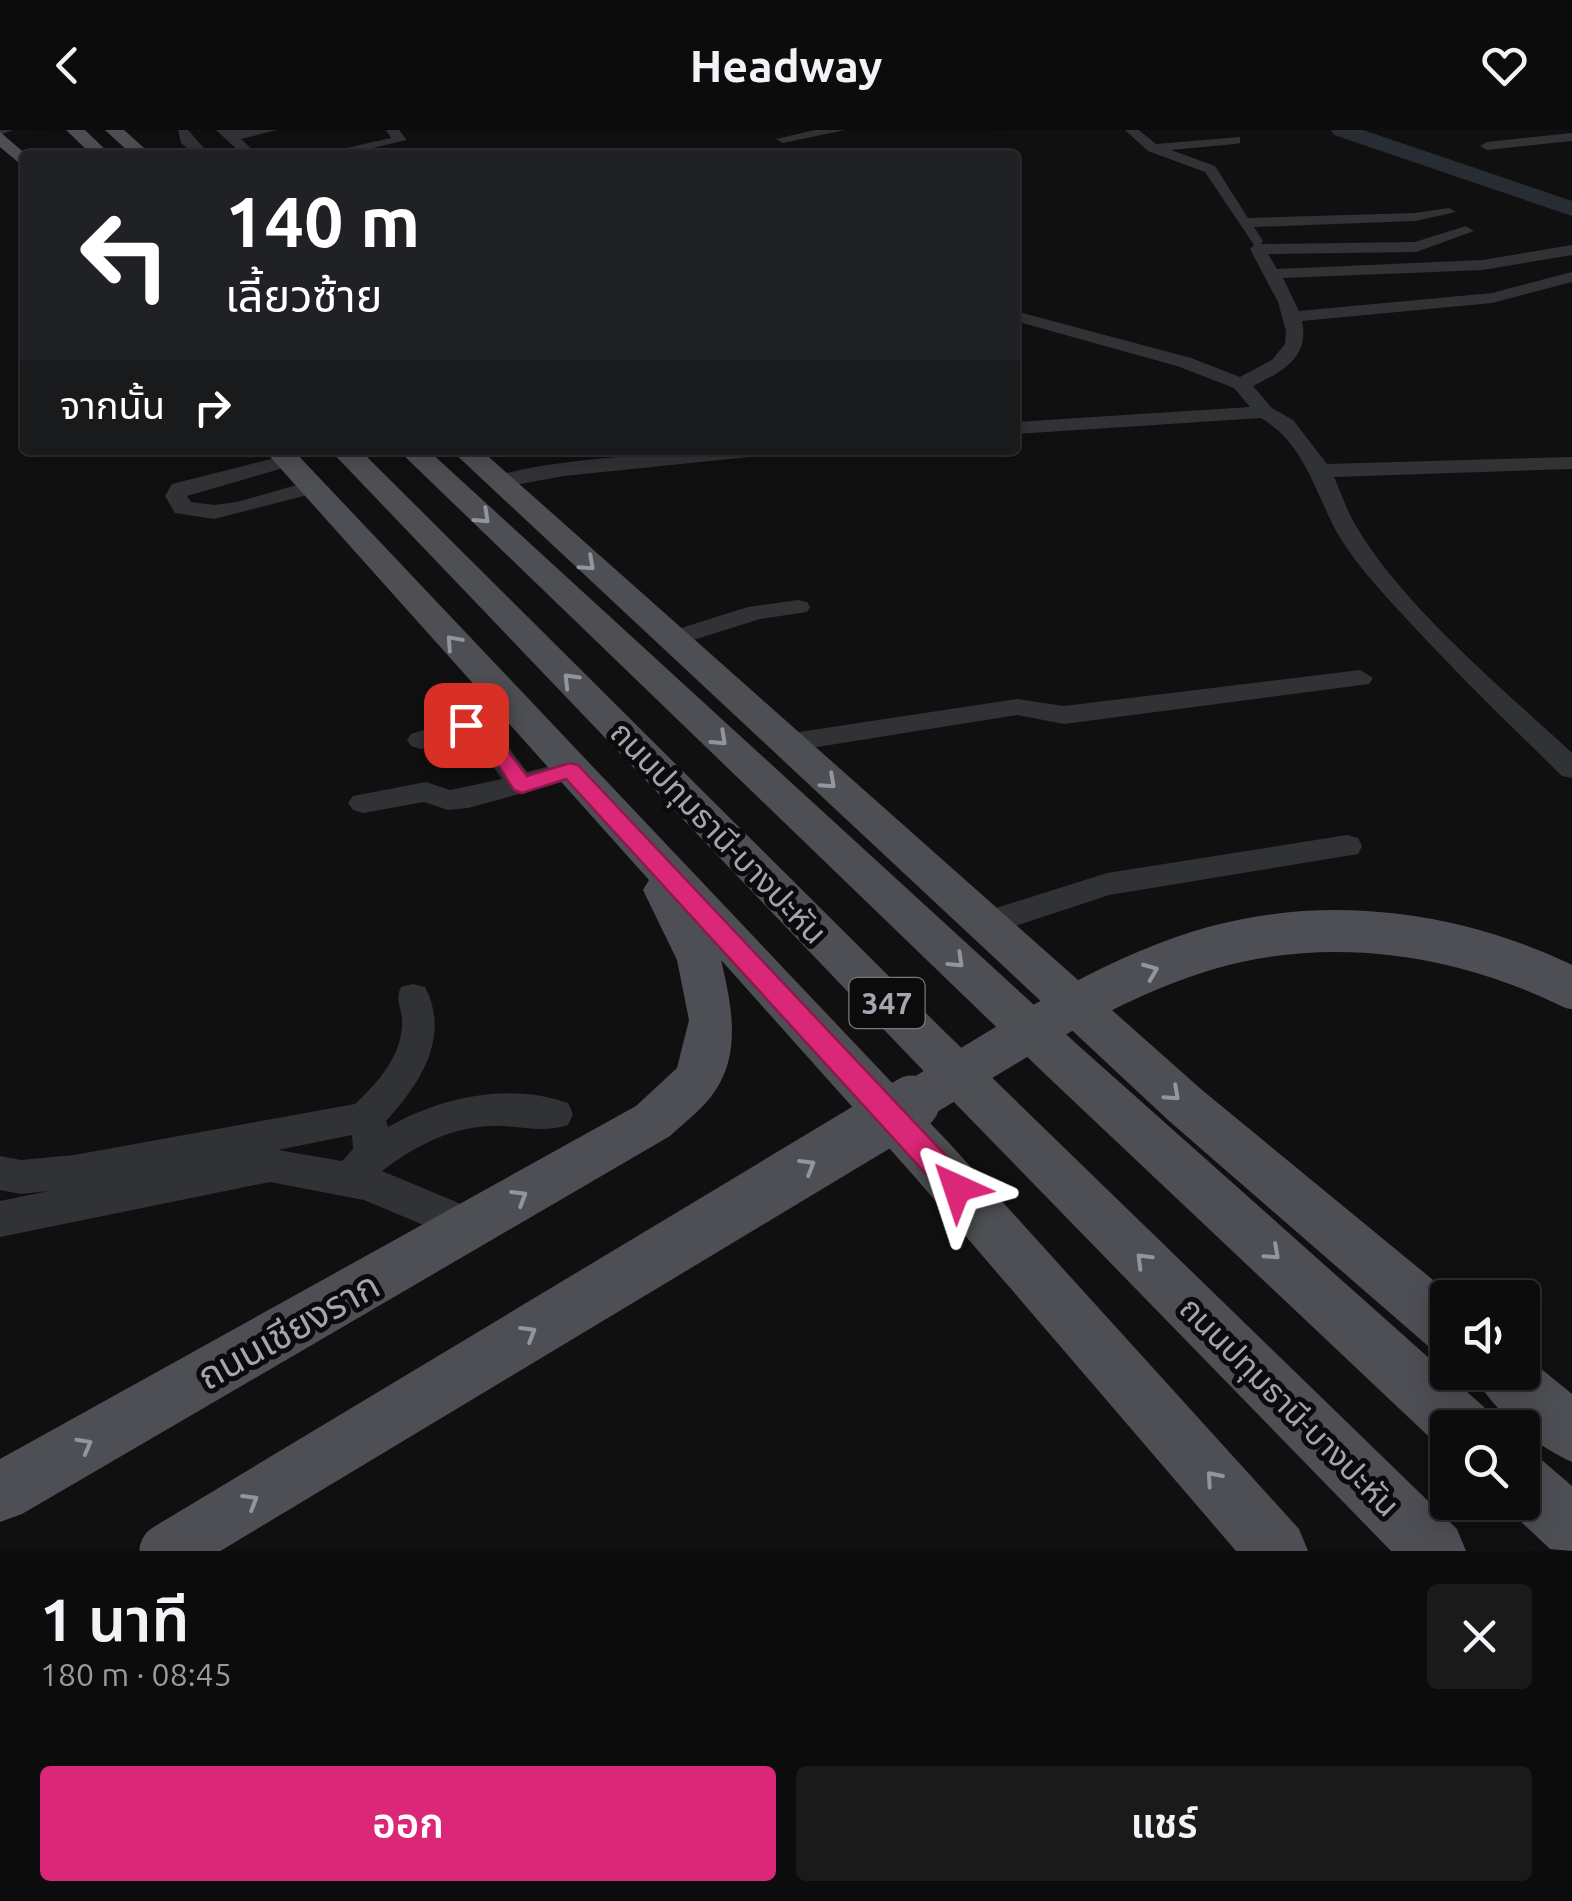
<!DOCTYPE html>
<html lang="th">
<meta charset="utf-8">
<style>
:root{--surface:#0c0c0d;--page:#1a1a1b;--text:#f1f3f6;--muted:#9a9b9d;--line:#2c2c2e;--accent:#db2777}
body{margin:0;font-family:Ubuntu,"Noto Sans Thai",sans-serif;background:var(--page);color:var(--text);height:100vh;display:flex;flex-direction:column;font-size:38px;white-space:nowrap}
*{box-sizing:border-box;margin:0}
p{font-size:32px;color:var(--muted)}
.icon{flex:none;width:55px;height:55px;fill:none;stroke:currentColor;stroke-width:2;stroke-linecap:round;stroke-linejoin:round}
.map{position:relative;height:1421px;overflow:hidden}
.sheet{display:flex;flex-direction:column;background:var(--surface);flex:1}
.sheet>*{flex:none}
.banner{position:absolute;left:20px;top:20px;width:1000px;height:305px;border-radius:10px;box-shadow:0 5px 25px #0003,0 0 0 2px var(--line);background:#202124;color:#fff;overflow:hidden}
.controls{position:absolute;left:1430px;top:1150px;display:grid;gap:20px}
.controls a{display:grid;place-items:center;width:110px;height:110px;border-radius:10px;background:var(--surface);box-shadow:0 5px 25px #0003,0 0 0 2px var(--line);font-size:50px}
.pin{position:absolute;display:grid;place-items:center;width:85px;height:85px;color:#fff;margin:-42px;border-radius:20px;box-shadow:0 5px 15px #0006}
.me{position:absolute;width:110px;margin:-55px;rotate:318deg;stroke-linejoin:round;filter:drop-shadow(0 0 8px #0008)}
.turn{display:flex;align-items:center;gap:35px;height:210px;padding:0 40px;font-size:45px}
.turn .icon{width:130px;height:130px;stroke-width:2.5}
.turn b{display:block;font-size:70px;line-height:85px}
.then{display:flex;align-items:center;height:95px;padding:0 40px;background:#0003;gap:20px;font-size:38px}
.round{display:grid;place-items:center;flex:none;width:105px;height:105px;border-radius:10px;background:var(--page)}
.headline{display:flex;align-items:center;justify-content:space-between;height:170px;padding:0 40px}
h1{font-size:60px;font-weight:600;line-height:75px}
.cta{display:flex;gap:20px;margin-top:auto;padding:20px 40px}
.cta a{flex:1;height:115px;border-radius:10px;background:var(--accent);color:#fff;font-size:40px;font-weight:600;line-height:115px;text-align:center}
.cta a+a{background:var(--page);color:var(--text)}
header{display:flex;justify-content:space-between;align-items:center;height:130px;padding:0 40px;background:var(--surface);font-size:45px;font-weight:600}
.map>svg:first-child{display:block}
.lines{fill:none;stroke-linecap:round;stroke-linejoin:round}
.river{fill:#282d33;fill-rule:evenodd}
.minor{fill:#313235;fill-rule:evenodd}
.major{fill:#4e4f54;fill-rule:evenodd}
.major-bridge-far1{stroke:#4e4f54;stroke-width:42}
.major-bridge{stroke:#4e4f54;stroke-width:55}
.oneway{stroke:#92959e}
.route{fill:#db2777;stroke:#8e194d;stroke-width:2.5}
.labels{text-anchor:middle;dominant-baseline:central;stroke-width:10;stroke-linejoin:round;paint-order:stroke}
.shield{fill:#0b0b0c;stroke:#75787f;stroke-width:2.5}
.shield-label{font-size:30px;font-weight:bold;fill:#a3a6b0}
.street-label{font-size:32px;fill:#a3a6b0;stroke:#0b0b0c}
.near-street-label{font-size:38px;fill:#a3a6b0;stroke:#0b0b0c}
</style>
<header><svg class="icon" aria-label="back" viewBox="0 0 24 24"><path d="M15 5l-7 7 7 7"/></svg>Headway<svg class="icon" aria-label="heart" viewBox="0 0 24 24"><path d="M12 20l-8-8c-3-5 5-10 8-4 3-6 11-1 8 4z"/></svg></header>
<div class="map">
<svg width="1572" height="1421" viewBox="0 0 1572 1421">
<rect width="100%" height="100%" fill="#101011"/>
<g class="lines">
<path class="river" d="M1331,0h32l209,71v15l-238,-81z"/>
<path class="minor" d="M0,0h13l-13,5z
M178,0h10l22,25h-15l-14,-12z
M216,0h61l-36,9 17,16h-15z
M386,0h13l8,10 -64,15h-28l76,-17z
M815,0h30l-62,13 -7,-4z
M1125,0h14l17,14 84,-7v6l-5,1 -64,6 44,16 33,52 167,-5 34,-5 7,4 -41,9 -161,6 9,14 -2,3 154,-2 51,-16 8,5 -58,21 -148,2 9,15 206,-9 89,-15v10l-89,15 -200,8 16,33 193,-18 80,-21v10l-80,21 -190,18c8,37 -21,51 -49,65l19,22 21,12 34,44 245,-7v12l-238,8c7,16 13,34 22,49 46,79 148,164 216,227v25l-10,-2c-54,-53 -107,-104 -158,-160 -25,-27 -54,-58 -71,-91 -20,-40 -31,-83 -72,-107l-246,16v-12l235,-15 -16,-19 -57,-22 -162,-45v-10l176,47 49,19 32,-17 13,-16 1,-13 -8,-29 -28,-53 4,-4 -49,-73 -57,-21z
M1572,3v8l-85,9 -7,-4 7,-4z
M698,320h71l-10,6 -195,20 -66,12 -11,-6c22,-20 174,-28 211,-32z
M287,325l10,6 -3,4 -107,31 4,6 23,3 23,-3 74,-21 8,1 3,5 -3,5 -105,27 -39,-6 -10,-17 7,-12z
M798,470l9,2 3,5 -3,5 -47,7 -89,28 -13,-8 4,-5 86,-27z
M1360,540l13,8 -4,6 -305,40 -47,-9 -231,37 -10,-3 -4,-6 4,-6 10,-3 231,-35 47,7z
M466,586l22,4 39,52 43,-11 10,2 4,7 -4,7 -112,31 -20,2 -24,-8 -61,11 -10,-3 -5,-7 5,-7 73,-14 24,8 52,-11 -32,-45 -49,15 -10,-3 -4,-6 4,-6z
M1347,705l11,3 4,8 -4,8 -249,41 -124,41 -11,-3 -5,-9 5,-9 133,-42z
M413,854l12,3c26,50 -5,97 -39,134l2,6c53,-30 121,-45 180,-24l5,11 -5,11c-20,7 -41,3 -63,1 -49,-2 -85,17 -123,45l103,43 6,13 -6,13 -14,5 -107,-45 -94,-18 -270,55v-36l49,-10 -28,3 -21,-4v-34l21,4 53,-5 281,-51c24,-22 49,-51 47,-85 -1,-13 -7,-19 -1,-32zM352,1005l1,14 -11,12 -64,-11z"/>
<path class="major" d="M66,0h19l26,25h-19z
M105,0h19l28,25h-20z
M0,2l27,23 -2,13 -25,-21z
M264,320h29l657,694 349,385 9,22h-72l-322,-375 -193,-216c10,42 21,92 -6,131 -11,17 -30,31 -45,45l-648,378 -22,8v-63l636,-353 41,-38 12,-48 -12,-60 -34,-70 6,-10z
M330,320h30l585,582 512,497 9,22h-75l-478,-491z
M398,320h30l652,597 404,360 8,21h-44v23l-6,-2 -396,-374z
M451,320h30l721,640 253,208h-7v56l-20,-8 -260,-226z
M1522,1223l50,41v68c-34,-14 -85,-56 -99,-90h49z
M1522,1322l21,9 29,25v65l-22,-2 -49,-46 21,-1z"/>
<path class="major-bridge-far1" d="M908,975c95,-57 195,-126 303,-157 122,-34 249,-15 361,40"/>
<path class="major-bridge" d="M167,1421l745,-448"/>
</g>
<defs><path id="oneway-chevron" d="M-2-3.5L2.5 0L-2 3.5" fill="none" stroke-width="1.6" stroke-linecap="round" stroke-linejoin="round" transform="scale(2.5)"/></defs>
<g class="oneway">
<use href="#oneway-chevron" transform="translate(483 387) rotate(43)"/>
<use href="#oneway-chevron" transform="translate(588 434) rotate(42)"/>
<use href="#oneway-chevron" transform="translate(453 512) rotate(-132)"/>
<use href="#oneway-chevron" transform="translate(570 550) rotate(-134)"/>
<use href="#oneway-chevron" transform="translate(720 609) rotate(43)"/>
<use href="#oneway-chevron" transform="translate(829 652) rotate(42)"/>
<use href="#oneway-chevron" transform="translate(957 831) rotate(43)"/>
<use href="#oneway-chevron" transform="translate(1151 841) rotate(-22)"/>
<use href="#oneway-chevron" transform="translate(1173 964) rotate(42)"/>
<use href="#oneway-chevron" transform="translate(808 1036) rotate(-31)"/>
<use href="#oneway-chevron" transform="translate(520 1067) rotate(-31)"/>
<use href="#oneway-chevron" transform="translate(1273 1123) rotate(42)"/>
<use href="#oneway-chevron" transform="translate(1143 1130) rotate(-135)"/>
<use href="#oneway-chevron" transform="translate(529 1203) rotate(-31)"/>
<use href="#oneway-chevron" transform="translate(85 1315) rotate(-29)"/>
<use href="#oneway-chevron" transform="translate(1213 1348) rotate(-131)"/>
<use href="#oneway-chevron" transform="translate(251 1371) rotate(-31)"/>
</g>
<path class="route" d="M466,589l19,3 42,54 43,-13 8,2 389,413 5,10 -5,9 -10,4 -10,-4 -381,-418 -44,14 -8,-3c-15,-22 -28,-53 -55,-60l-3,-5z"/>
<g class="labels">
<rect class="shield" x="849.5" y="848" width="75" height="50" rx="8"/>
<g class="shield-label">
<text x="887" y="873">347</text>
</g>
<g class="street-label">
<text transform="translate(719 702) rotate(46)">ถนนปทุมธานี-บางปะหัน</text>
<text transform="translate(1290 1276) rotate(45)">ถนนปทุมธานี-บางปะหัน</text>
</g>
<g class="near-street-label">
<text transform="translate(288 1200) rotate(-29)">ถนนเชียงราก</text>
</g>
</g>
</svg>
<div class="controls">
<a><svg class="icon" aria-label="sound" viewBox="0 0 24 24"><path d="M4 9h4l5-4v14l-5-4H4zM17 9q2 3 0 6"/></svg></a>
<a><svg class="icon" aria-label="search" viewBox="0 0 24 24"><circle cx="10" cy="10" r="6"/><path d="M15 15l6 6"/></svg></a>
</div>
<div class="pin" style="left:466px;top:595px;background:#d93025"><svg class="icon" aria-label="arrive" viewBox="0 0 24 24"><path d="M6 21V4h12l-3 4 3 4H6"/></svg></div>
<svg class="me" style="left:957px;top:1058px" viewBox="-20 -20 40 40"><path d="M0-17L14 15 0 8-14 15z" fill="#db2777" stroke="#fff" stroke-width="4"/></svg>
<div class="banner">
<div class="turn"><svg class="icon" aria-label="left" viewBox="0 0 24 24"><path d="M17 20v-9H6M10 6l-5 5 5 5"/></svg><div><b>140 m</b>เลี้ยวซ้าย</div></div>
<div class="then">จากนั้น<svg class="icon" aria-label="right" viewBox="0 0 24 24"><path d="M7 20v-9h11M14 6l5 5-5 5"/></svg></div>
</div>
</div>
<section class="sheet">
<div class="headline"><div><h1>1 นาที</h1><p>180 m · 08:45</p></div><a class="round"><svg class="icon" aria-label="close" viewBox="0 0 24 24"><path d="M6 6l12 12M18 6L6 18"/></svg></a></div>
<div class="cta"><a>ออก</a><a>แชร์</a></div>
</section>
